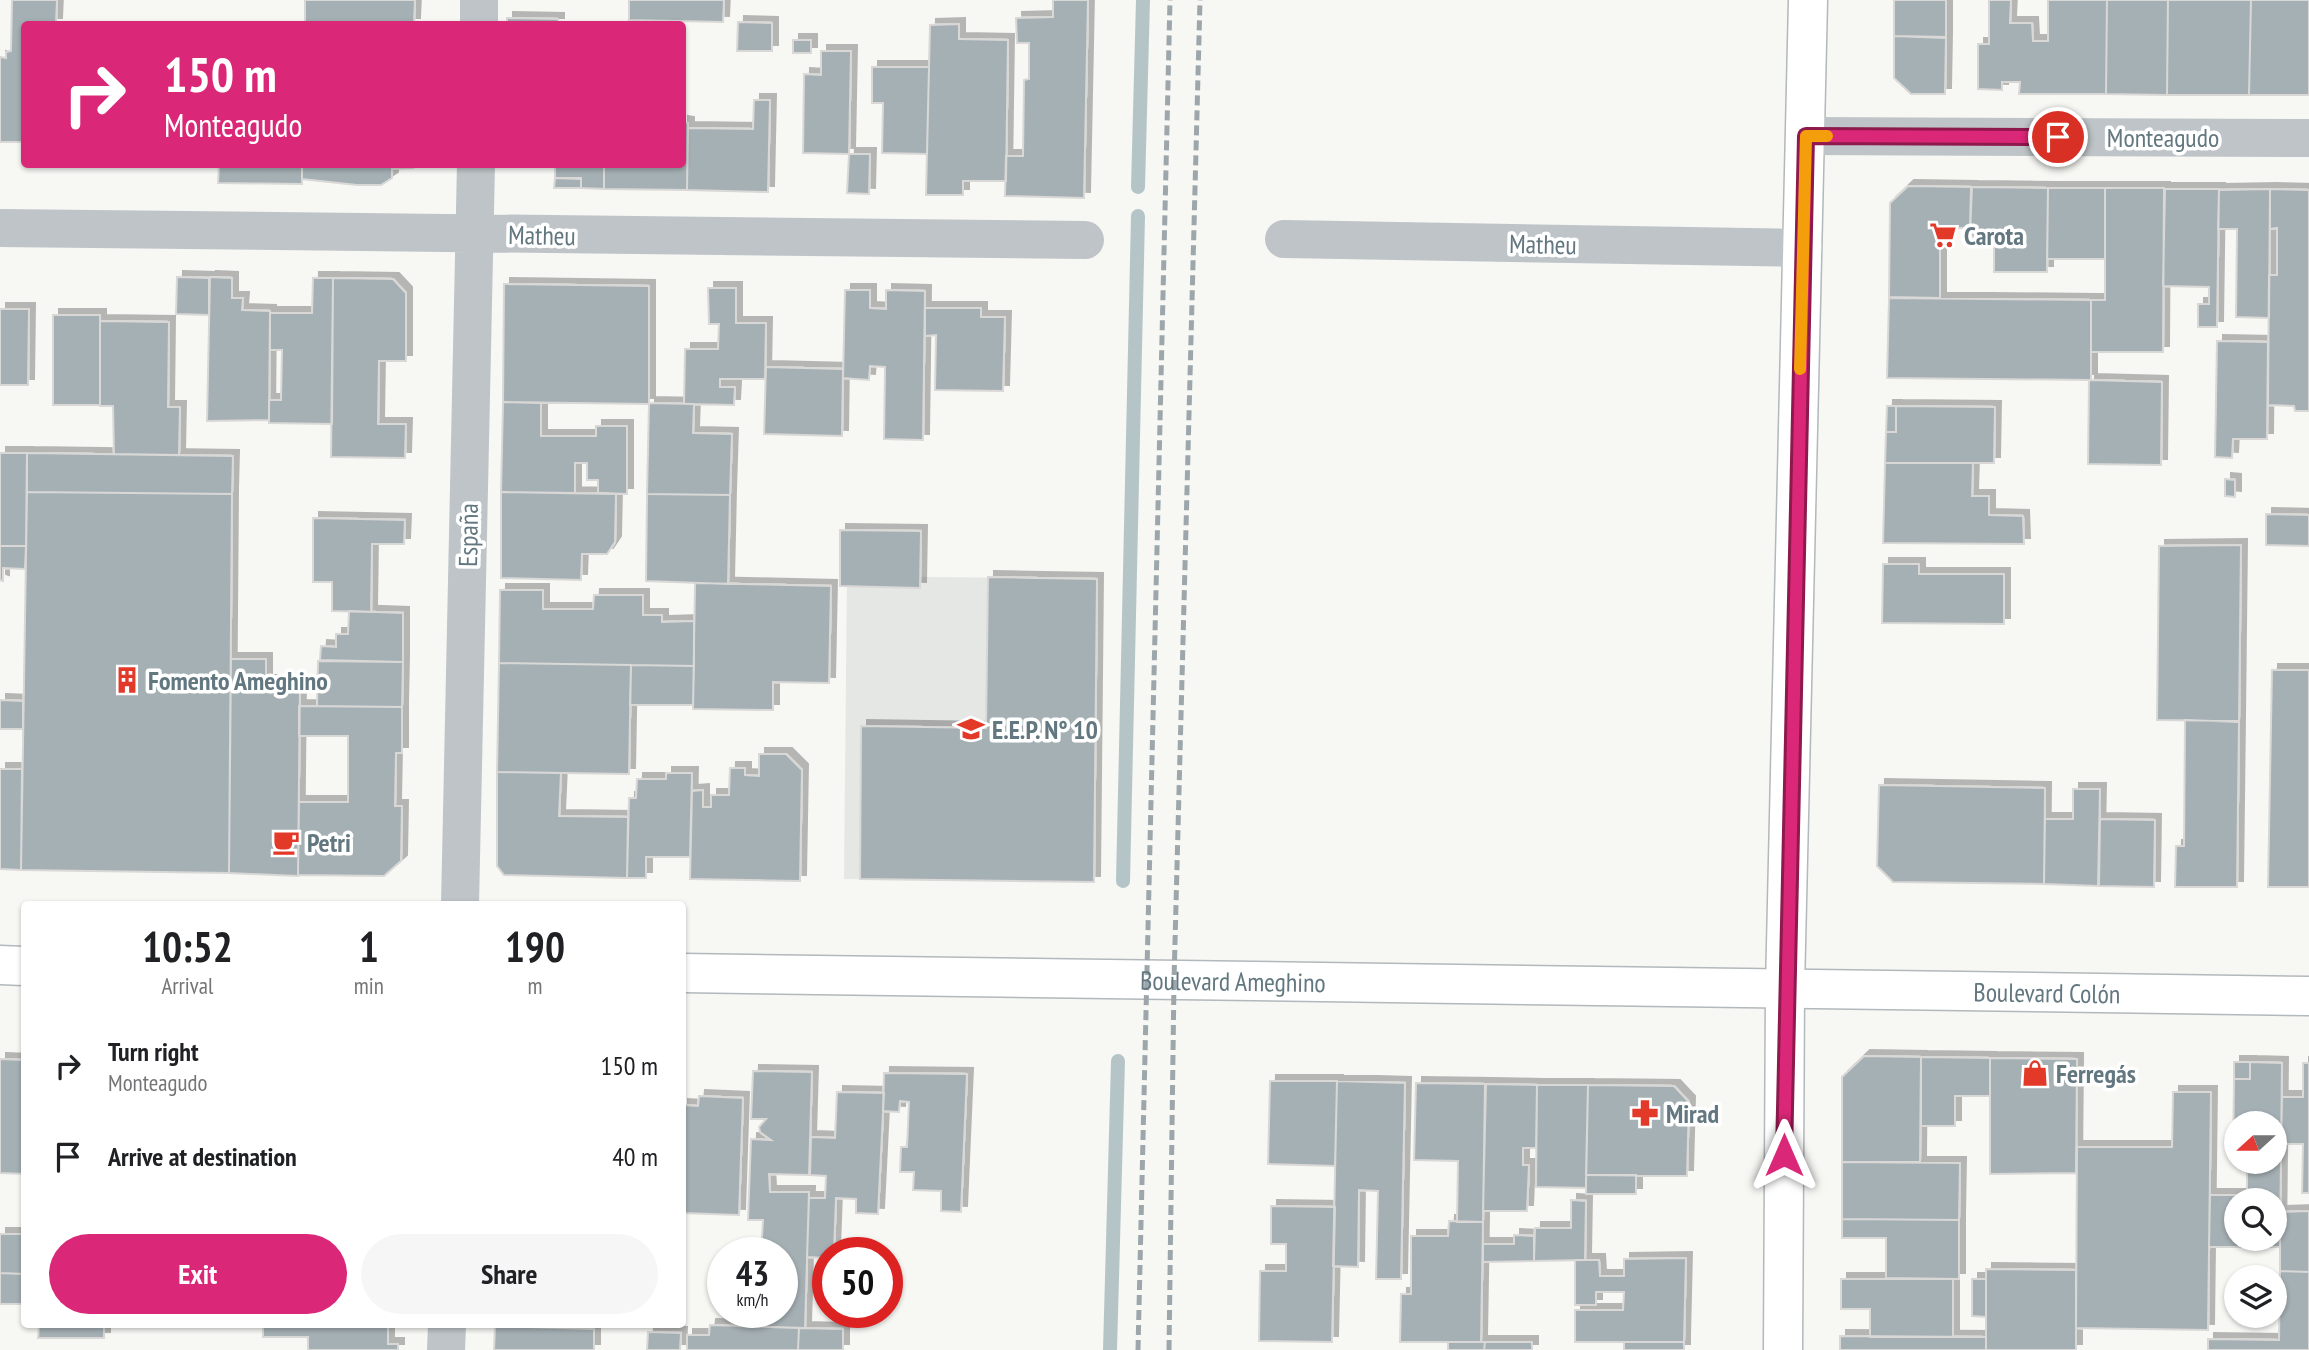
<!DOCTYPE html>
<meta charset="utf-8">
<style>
:root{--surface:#fff;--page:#f6f6f6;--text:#202124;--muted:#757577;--accent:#db2777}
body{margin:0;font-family:"PT Sans Narrow",sans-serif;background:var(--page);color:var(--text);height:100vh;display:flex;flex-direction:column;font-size:26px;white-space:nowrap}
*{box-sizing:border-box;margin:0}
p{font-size:23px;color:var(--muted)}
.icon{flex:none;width:38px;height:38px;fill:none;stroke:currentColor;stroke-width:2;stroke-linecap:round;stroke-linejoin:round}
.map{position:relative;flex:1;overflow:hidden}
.panel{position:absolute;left:21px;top:901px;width:665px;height:427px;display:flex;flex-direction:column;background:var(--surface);border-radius:7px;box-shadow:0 2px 5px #0004}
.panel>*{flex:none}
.hud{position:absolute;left:21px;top:21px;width:665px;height:147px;border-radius:7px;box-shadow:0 2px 5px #0004;background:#db2777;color:#fff;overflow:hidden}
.needle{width:46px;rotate:249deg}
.tools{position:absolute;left:2224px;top:1111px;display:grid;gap:14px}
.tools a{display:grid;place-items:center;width:63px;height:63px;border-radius:50%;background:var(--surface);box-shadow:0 2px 5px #0004;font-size:35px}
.speed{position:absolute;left:707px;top:1237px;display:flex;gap:14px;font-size:35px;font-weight:700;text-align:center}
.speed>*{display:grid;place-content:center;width:91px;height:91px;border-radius:50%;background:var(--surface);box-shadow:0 2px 5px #0004;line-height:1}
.speed small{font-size:18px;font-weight:400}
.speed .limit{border:10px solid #d22;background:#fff;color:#111}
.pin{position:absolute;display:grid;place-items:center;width:60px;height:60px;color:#fff;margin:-30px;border:4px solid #fff;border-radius:50%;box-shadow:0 2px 7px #0007}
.me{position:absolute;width:77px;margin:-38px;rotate:0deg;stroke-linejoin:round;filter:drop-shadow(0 0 5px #0008)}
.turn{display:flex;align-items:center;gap:24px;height:147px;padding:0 28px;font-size:32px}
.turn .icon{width:91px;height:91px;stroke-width:2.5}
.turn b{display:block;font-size:49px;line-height:60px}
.eta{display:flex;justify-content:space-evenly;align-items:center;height:119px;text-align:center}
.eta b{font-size:42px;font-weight:800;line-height:49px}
.action{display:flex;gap:14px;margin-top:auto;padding:14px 28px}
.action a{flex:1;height:80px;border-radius:42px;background:var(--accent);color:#fff;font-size:28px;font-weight:800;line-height:80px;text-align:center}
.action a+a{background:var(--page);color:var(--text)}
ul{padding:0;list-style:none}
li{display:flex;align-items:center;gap:21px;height:91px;padding:0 28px}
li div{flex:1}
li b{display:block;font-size:26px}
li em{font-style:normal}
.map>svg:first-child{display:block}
.built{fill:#e5e7e5}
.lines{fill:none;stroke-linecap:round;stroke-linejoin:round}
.stream{stroke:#b5c5c7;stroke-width:14}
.building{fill:#a5b0b4;stroke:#d9d8d7;stroke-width:2;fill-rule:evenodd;filter:url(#shadow)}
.major-casing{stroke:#b2b8bb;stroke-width:41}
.minor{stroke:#bec4c7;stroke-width:38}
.major{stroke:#fff;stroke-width:38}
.rail{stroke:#9da7ab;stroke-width:5;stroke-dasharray:10 5;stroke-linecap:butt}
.route-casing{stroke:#8e194d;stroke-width:18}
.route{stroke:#db2777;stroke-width:12}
.slow{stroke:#f59e0b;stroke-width:12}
.labels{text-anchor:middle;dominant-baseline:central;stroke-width:7;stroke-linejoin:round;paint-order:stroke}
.street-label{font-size:26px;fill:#62777f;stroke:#fff}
.poi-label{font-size:26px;font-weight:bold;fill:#62777f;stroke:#fff;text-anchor:start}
</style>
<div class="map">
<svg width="2309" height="1350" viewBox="0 0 2309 1350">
<defs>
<filter id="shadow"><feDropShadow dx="6" dy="-6" stdDeviation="0" flood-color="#0004"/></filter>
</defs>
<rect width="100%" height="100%" fill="#f7f7f4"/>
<path class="built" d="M847,576l250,3 -3,303 -250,-3z"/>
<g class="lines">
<path class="stream" d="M1138,187l5,-187
M1123,881l15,-665
M1110,1350l8,-289"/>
</g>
<path class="building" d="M12,0h45l-1,24h-32v118h-24v-85l6,1v-6l5,-1z
M305,0h110l-1,24h-109z
M629,0h95l-1,22 -94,-2z
M1053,0h35l-4,198 -79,-2 1,-40h17l1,-76 5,-1v-36h-12l-1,-25 37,-1z
M1894,0h52v37l-52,-1z
M1989,0h22l-1,23h22l1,18h15v-41h59l-1,94h-87l1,-12h-18v8l-24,-1v-45h11z
M2107,0h61l-1,95 -61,-1z
M2168,0h83l-2,95h-82z
M2251,0h58v95h-60z
M507,18l51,1v5h-51z
M738,22l34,1v28h-35z
M959,24v15l49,1 -2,141h-43v14h-37l4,-170z
M1894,36l52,2 -1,56h-34l-17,-16z
M793,40h18v13h-18z
M821,51h30l-2,103 -46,-1 1,-79 17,1z
M872,67h57l-2,87 -45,-1 1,-50h-11z
M754,100h16l-2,92 -81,-2 1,-62 65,1z
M682,122l6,1 -1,67 -83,-1v-25h78z
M849,154h21l-1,40 -22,-1z
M219,164h83v20l-84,-1z
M302,164h111v4l-21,1v9l-11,7h-24l-55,-6z
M555,164h49v25l-23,-1v-10h-26z
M555,178l26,1v9h-27z
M1908,186l63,1 -1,41h-30v70l-51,-1 1,-94z
M1972,187l76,1 -1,84h-53v-29h-15l-9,-9z
M2048,188h57v71h-58z
M2105,188h59l-1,164h-72v-52h14z
M2165,189h54l-2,138h-19v-23h11v-17l-46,-1z
M2270,189l39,1v221h-14l-1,-5 -26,-1 1,-130h8v-47l-7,1z
M2270,189l-1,129 -33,-1 1,-88h-19l1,-39z
M177,277l32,1v37l-33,-1z
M210,277l22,1v20h11l-1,12 28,1 -1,109 -62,1z
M313,278h20l-1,146 -63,-1v-23h12l1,-50h-12v-37h42z
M333,278l60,1 13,14v68h-27l-1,63h28l-1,34 -74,-1z
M504,284l145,2v118l-146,-2z
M708,288h28v35h30l-1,56h-45v8h15l-1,18 -50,-1 1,-55h33l1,-25h-10z
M845,290h25v18l16,1v-19l39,1 -2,149 -39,-1 1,-72 -15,-1 -1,14 -26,-2z
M1889,298l202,2v80l-204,-2z
M925,308h56v9h24l-2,74 -68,-1 1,-55 -11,1z
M0,309h29l-1,76h-28z
M53,315h47v90h-47z
M100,321l69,1 -1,85h12l-1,48 -65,-1 -1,-48h-13z
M2217,341l51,1 -1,97h-34l-1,19 -17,-1z
M766,367l77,2 -1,67 -78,-2z
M2089,380l73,2 -1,83 -73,-1z
M503,402l38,1v33h55v-10h31v68l-29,-1v-13h-11v-17h-12v30l-74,-1z
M649,403l45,1 -1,29 39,1 -2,61 -83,-1z
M1887,406h9v26h-10z
M1896,406l99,1 -1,56h-109l1,-31h10z
M0,453h27l-1,93h-26z
M27,453l206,3 -1,38 -205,-2z
M1885,463h88l-1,33h17v19l34,1 1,28 -141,-1z
M2225,479l10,1v17l-10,-1z
M27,492l205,2 -3,379 -208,-3z
M501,492l115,2 -1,48 -8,12h-25l-1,26 -80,-2z
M647,494l83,1 -2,89 -82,-3z
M2266,514l43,1v31l-43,-1z
M313,518l92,2 -1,24h-32l-1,68 -39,-1v-29h-19z
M840,530l81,1 -1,57 -80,-2z
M2241,545l-2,176 -82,-1 2,-174z
M0,546h26l-1,23 -22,-1v13l-3,-1z
M1883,564h36v10h85v50l-122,-1z
M988,577l109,2 -3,303 -234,-3 1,-153 125,2z
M695,583l136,3 -2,97 -56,-1v28l-80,-1z
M500,590h43v19h50l1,-14h49v20h19v7l32,-1v45l-195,-3z
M349,611l54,2v49l-83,-2 1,-14 15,1v-13h12z
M231,659h35v22h34l-2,195 -69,-3z
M318,661l85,1 -1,45 -85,-1z
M499,663l132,2 -2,109 -132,-2z
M631,665l63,1 -1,39h-63z
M2272,670h37v217h-41z
M0,700l23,1v28h-23z
M299,706l103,1v46h-6l-1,53h7l-1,55 -17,15 -86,-1 1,-73h49v-66h-49z
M2185,720l54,2 -2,165h-62l1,-41h8z
M759,754h27l16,16 -2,111 -110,-2 2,-88 11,-1v17h8v-12h18l1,-27h15v7l14,1z
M0,769h22l-1,101 -21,-1z
M497,772l64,1 -2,43 69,1 -1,61 -123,-3 -7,-9z
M666,773h26l-2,84h-44v21h-19l2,-80h7l1,-19h29z
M1879,785l166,3 -1,96 -151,-2 -16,-16z
M2073,789h27l-2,97 -54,-2 1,-65h28z
M2100,819l55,1 -1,67 -55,-1z
M1864,1056l57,1 -1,105h-78v-85z
M1921,1057l69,1v38h-35v30h-34z
M1990,1058l87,1 -1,114 -86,1z
M0,1059l24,1v114l-24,-1z
M2234,1062h16v17h-16z
M2250,1062l32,1 -2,184h-71l1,-52h37v-33h28v-38h-39v30h-3l1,-75h16zM2236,1200h39v39h-39z
M2303,1063h6v130h-7l1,-49h-22l1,-47h21z
M753,1071l59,1 -3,103 -40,-1 1,18h39l-4,136 -70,-2 1,-14h46v-59h-21l2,-33h-15l3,-81 20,1 -11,-8 -1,-5 7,-8h-15z
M884,1073l83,1 -6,138 -20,-1v-20l-28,-1 1,-18h-14l1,-25h6l2,-45 -9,-1 -1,11 -16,-1z
M1270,1081h67l-2,85 -67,-2z
M1337,1081l68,2 -4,196h-25l2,-88 -19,-1 -1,77 -25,-1z
M1416,1083l69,1 -2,138h-26l1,-61 -44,-1z
M1486,1084l51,1 -1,63h-13v17h6l-2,46h-44z
M1537,1085h51l-2,103 -50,-1z
M1588,1085l86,1 15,16 -2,74 -101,-1z
M837,1092l47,1 -6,121 -22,-1v-14l-20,-1 -2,55h-6v5l-21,-1 2,-59h16l1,-22 -16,-1 1,-38 24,1z
M2173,1092h38l-3,238 -132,-2 1,-181h95z
M699,1096l44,2 -4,117 -57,-2v-108l16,1z
M1842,1162l118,1 -1,57 -117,-1z
M1586,1175h50v19h-50z
M1571,1200l15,1 -1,59 -51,1 1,-33h36z
M1271,1206l64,1 -3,135 -73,-1 1,-70h26v-27h-15z
M2309,1211v61l-29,-1v-59z
M1842,1219l117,1v59l-73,-1v-40h-44z
M1449,1221l34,1 -2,120h-81l1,-48h10v-58h37z
M0,1234h24v40l-24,-1z
M1514,1235l20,1v25l-51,1v-18h31z
M1686,1258l-2,84h-109v-32h48l1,-18h-28v13h-21v-45h24l1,16h24v-17z
M1986,1269l90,1v80h-90z
M2280,1271l29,1v78h-101v-11l71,1z
M0,1273l24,1v30h-24z
M1841,1279h112v58h-83v-28h-29z
M1972,1279h14v38l-14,-1z
M39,1325h65v13h-66z
M263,1325h125v19h10v6h-90v-13h-45z
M710,1325l89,3 -1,22h-111v-15h22z
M495,1326l99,3v21h-100z
M799,1328l44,1v21h-45z
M648,1332l33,1 -1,17h-33z
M1840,1336l146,1v13h-146z
M1448,1342h37l-1,8h-36z
M1485,1342h47v8h-48z
M1624,1342h60v8h-60z"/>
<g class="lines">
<defs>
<g id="major">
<path d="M0,965l24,1"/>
<path id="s1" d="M682,973l1627,23"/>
<path d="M1783,1350l2,-362 23,-988"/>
</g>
</defs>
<use href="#major" class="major-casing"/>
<path class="minor" d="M479,24v-24
M1806,136l503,2
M0,228l1085,12
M1284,239l519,9
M460,905l16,-741
M446,1350l1,-25"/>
<use href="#major" class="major"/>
<path class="rail" d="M1138,1350l32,-1350
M1169,1350l5,-370 26,-980"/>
</g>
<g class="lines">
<defs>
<path id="route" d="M1784,1155l22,-1019 252,1"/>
</defs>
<use href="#route" class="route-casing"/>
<use href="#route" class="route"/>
<path class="slow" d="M1800,369l6,-233h21"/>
</g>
<defs>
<symbol id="supermarket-bare" viewBox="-9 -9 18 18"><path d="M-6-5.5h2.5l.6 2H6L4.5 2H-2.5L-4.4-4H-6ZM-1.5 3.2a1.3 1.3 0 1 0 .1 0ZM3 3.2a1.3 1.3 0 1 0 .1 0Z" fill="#e33929" stroke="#fff" stroke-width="2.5" paint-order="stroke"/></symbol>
<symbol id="building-bare" viewBox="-9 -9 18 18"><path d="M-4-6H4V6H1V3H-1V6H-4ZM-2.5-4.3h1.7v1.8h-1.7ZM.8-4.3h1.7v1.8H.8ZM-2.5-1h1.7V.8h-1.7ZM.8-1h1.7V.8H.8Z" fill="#e33929" stroke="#fff" stroke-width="2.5" paint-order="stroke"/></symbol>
<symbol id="school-bare" viewBox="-9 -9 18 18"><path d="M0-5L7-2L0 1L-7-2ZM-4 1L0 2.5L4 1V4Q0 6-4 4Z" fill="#e33929" stroke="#fff" stroke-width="2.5" paint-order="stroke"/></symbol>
<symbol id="cafe-bare" viewBox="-9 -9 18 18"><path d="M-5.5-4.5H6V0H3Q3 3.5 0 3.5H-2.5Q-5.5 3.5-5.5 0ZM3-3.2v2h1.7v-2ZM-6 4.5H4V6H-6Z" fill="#e33929" stroke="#fff" stroke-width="2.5" paint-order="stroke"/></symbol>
<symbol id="shop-bare" viewBox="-9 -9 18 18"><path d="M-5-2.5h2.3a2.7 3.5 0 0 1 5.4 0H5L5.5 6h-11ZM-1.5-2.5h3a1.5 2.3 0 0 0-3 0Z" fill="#e33929" stroke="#fff" stroke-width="2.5" paint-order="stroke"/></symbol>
<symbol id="pharmacy-bare" viewBox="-9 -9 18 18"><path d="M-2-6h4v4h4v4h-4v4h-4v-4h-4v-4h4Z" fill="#e33929" stroke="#fff" stroke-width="2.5" paint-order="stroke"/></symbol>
</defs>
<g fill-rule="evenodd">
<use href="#supermarket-bare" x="1924" y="216" width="38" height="38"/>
<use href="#building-bare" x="108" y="661" width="38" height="38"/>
<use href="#school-bare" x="952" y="710" width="38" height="38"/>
<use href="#cafe-bare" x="267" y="823" width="38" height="38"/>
<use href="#shop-bare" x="2016" y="1054" width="38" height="38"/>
<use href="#pharmacy-bare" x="1626" y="1094" width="38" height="38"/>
</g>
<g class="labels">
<g class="street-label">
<text x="2163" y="137">Monteagudo</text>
<text transform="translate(542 235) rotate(1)">Matheu</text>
<text transform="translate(1543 244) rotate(1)">Matheu</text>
<text transform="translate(468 535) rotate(-89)">España</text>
<text stroke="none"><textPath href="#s1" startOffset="551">Boulevard Ameghino</textPath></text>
<text stroke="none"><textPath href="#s1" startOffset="1365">Boulevard Colón</textPath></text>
</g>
<g class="poi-label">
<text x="1964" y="235">Carota</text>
<text x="148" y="680">Fomento Ameghino</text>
<text x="992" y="729">E.E.P. N° 10</text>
<text x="307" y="842">Petri</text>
<text x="2056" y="1073">Ferregás</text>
<text x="1666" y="1113">Mirad</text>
</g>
</g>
</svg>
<div class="tools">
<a><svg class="needle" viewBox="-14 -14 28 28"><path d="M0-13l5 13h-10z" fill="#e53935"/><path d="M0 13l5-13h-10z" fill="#757577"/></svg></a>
<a><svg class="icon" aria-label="search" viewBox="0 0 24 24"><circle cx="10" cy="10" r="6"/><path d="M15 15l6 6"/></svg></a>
<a><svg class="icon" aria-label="layers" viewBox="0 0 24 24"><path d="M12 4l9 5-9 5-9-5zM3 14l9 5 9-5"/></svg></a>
</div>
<div class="speed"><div>43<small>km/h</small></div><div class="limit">50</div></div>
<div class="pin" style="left:2058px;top:137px;background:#d93025"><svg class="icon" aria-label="arrive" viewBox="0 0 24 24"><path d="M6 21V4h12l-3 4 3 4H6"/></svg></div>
<svg class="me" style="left:1784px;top:1155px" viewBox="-20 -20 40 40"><path d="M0-17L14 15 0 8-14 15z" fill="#db2777" stroke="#fff" stroke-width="4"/></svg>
<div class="hud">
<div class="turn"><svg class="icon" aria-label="right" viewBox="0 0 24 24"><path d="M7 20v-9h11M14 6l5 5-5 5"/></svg><div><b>150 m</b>Monteagudo</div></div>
</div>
<section class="panel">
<div class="eta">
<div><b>10:52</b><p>Arrival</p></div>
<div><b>1</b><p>min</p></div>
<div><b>190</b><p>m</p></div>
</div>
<ul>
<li><svg class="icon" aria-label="right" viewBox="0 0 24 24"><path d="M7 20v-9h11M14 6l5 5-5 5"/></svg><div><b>Turn right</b><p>Monteagudo</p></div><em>150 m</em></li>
<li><svg class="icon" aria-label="arrive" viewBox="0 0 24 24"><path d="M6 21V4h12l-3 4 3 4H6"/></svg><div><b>Arrive at destination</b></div><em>40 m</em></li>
</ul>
<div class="action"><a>Exit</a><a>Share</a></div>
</section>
</div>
